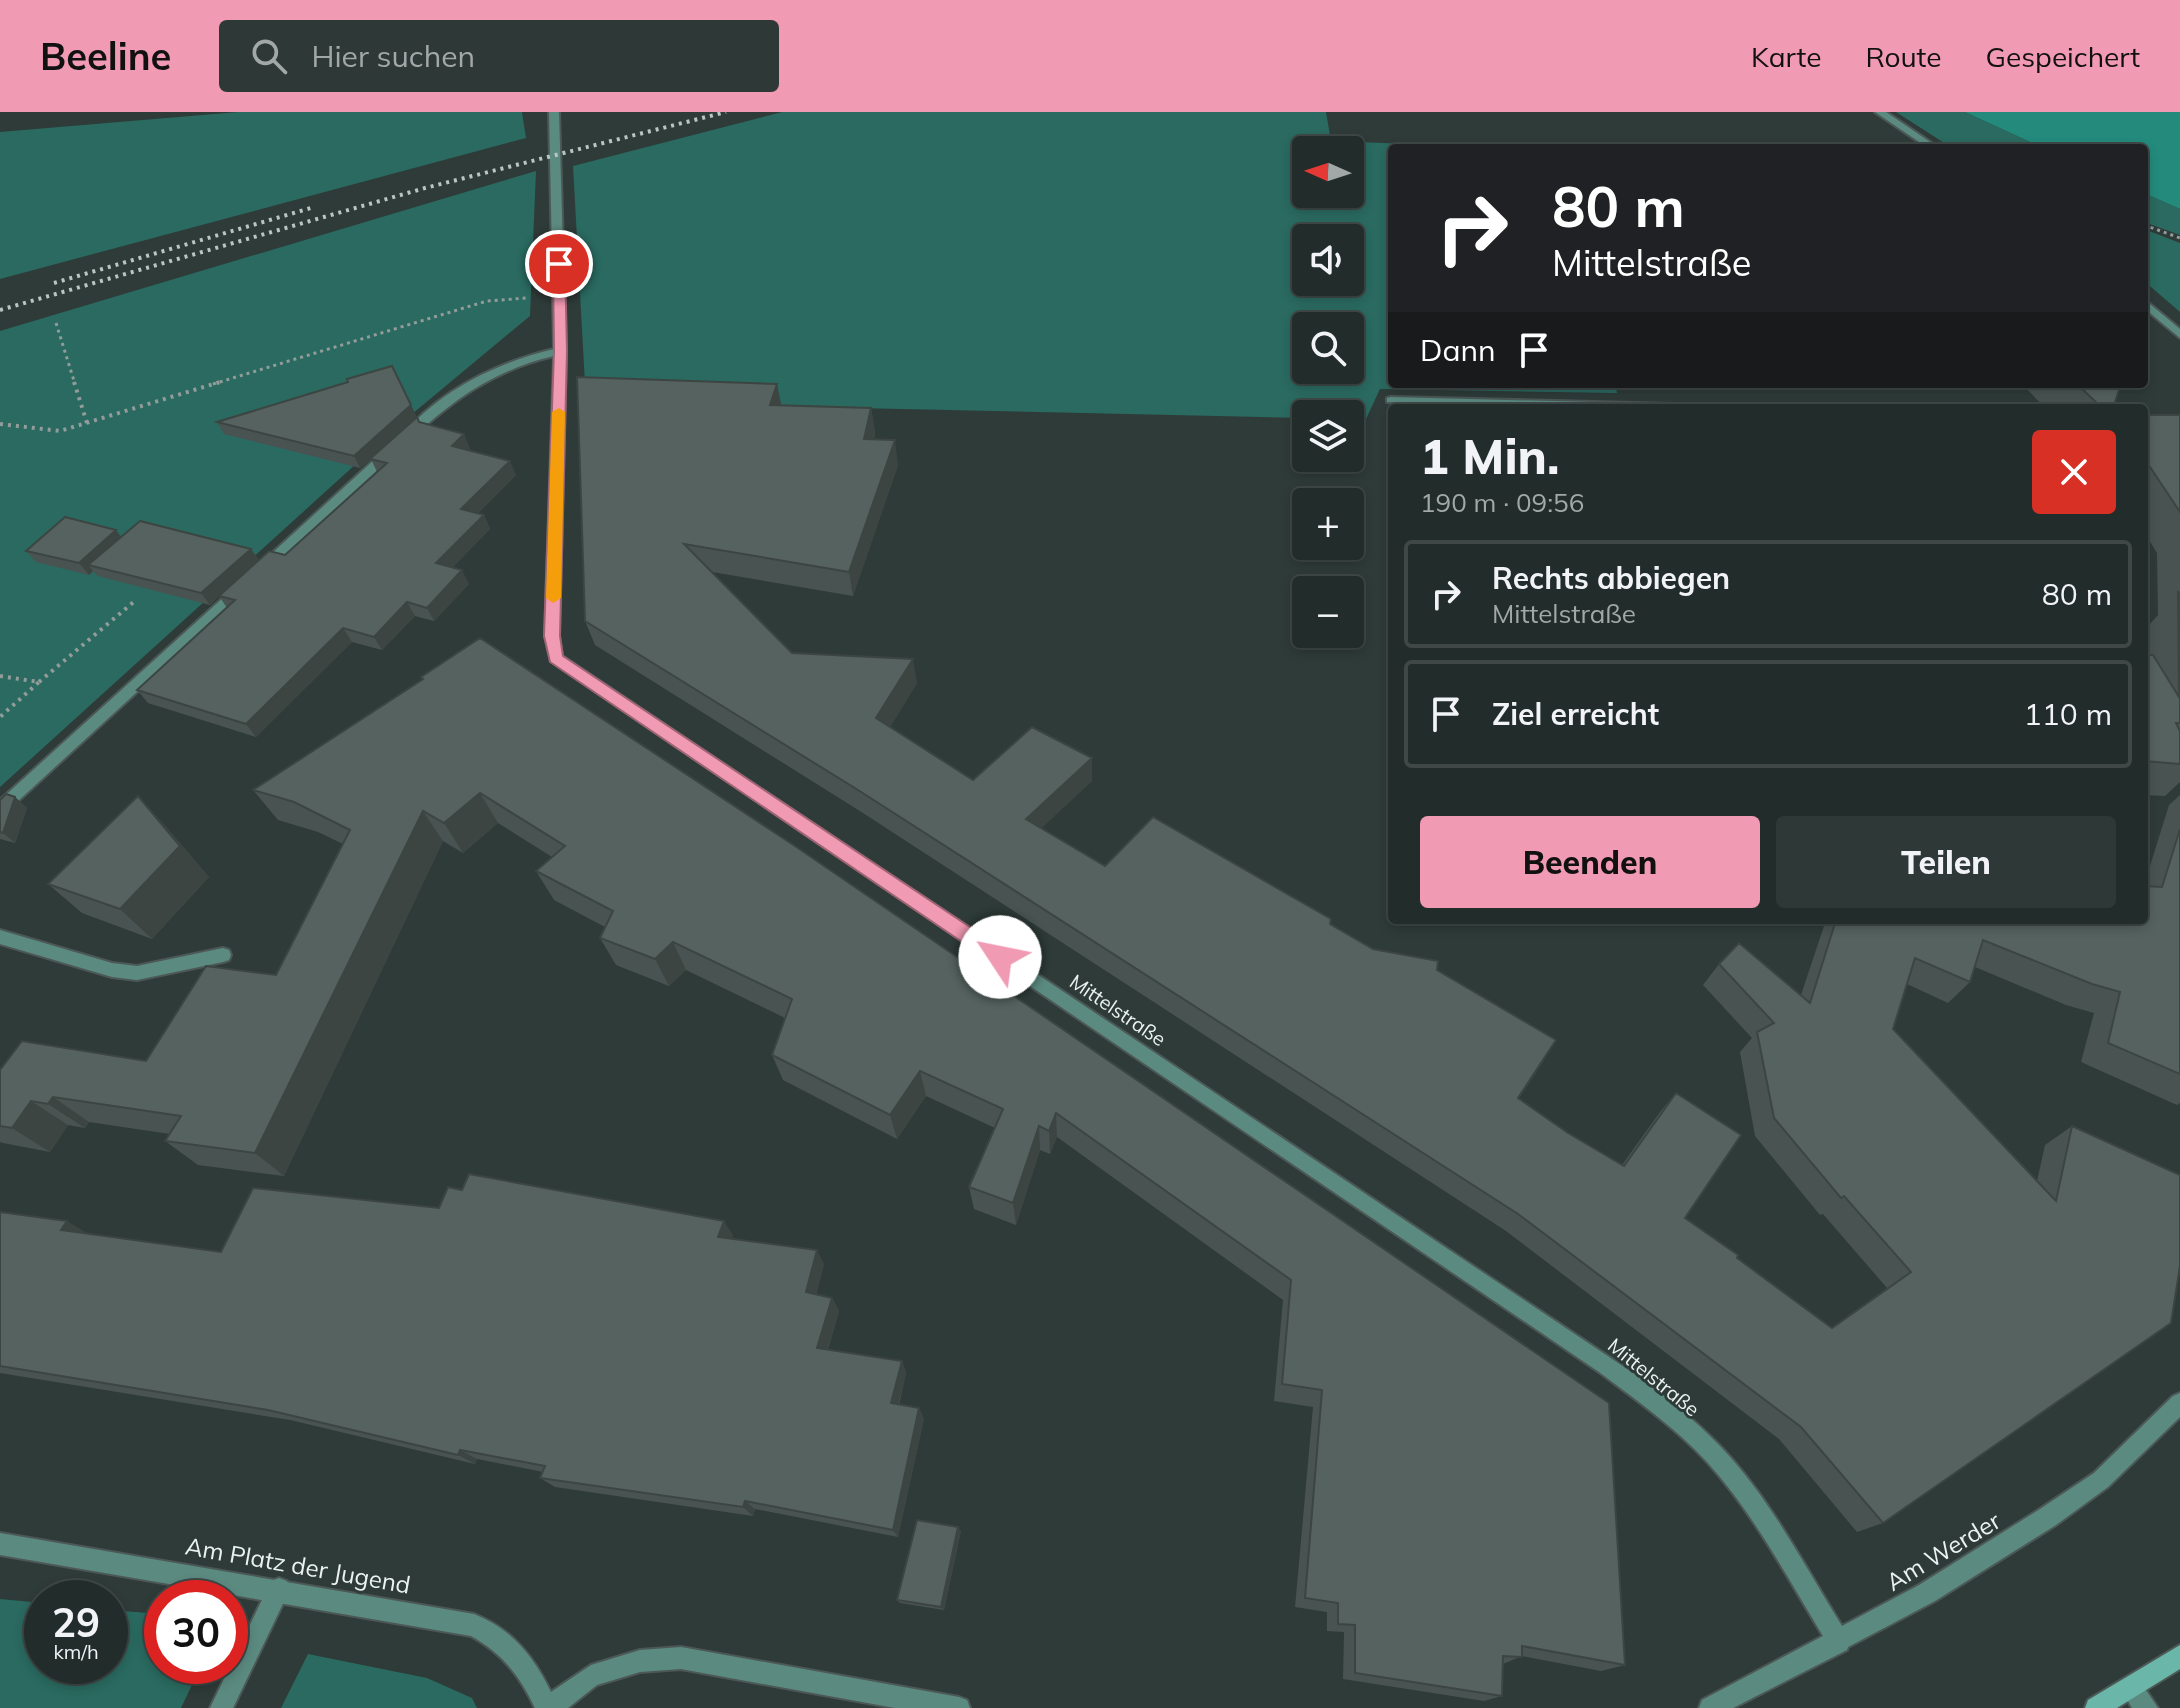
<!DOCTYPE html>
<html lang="de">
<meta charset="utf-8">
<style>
:root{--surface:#222c2a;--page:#2e3836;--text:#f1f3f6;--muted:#a2a7a8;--line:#3f4847;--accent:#f19ab3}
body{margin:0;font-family:Mulish,sans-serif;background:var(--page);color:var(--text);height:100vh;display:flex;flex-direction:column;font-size:30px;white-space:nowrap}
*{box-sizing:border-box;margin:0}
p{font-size:26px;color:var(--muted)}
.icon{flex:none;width:44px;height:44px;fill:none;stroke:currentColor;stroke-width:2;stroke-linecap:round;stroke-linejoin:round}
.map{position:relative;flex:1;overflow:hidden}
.sheet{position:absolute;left:1388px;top:292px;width:760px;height:520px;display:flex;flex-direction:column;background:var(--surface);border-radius:8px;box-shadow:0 4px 12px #0003,0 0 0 2px var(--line)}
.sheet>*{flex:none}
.banner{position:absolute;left:1388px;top:32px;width:760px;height:244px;border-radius:8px;box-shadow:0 4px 12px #0003,0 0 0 2px var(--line);background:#202124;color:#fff;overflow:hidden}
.needle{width:52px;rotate:273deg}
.fabs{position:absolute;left:1292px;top:24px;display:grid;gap:16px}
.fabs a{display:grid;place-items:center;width:72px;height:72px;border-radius:8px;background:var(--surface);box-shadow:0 4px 12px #0003,0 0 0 2px var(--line);font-size:40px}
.speed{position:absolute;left:24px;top:1468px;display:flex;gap:16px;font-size:40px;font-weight:700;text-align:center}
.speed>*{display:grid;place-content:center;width:104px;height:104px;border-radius:50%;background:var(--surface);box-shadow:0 4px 12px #0003,0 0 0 2px var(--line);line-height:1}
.speed small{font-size:20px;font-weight:400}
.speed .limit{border:12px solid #d22;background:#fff;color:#111}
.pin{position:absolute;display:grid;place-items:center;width:68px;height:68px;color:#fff;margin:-34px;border:4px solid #fff;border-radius:50%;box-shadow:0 2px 8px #0007}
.me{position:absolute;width:88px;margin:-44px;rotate:304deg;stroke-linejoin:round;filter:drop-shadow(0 0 6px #0008)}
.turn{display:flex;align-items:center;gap:28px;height:168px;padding:0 32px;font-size:36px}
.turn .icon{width:104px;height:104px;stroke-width:2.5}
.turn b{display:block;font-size:56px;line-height:68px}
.then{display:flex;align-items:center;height:76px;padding:0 32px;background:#0003;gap:16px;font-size:30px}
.round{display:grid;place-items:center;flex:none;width:84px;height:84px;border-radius:8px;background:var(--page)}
.headline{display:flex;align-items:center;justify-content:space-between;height:136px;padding:0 32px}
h1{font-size:48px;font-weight:800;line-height:60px}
.action{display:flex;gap:16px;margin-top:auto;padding:16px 32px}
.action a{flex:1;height:92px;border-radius:8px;background:var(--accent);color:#111;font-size:32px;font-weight:800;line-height:92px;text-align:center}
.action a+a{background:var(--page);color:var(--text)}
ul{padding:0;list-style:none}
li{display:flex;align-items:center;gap:24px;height:108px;margin:0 16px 12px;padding:0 16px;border:4px solid var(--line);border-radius:8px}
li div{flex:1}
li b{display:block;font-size:30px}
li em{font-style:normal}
header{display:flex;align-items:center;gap:48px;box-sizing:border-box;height:112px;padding:0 40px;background:var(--accent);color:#111}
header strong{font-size:38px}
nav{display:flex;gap:44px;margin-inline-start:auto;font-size:28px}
.search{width:560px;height:72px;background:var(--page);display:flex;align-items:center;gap:20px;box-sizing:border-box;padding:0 28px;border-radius:8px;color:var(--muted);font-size:30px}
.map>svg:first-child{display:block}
.green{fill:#2a6a60;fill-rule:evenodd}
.water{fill:#238a7c}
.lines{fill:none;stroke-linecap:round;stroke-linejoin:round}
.service-casing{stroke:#4c5856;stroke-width:4}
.minor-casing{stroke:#4c5856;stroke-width:4}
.tertiary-casing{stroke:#4c5856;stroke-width:4}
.secondary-casing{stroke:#4c5856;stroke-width:4}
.path-far1{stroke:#929c9a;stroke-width:3;stroke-dasharray:3 4;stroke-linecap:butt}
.path{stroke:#929c9a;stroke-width:4;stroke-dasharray:3 5;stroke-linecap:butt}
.service{fill:#5b8a81;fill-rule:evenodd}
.minor{fill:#5b8a81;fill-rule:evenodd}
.tertiary{fill:#5b8a81;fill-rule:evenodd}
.secondary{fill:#6ab7a9;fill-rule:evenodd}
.rail{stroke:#bbc5c2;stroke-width:4;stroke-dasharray:3 5;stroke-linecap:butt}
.wall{fill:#495452}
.shaded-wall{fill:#3c4542}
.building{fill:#55625f;stroke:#3c4542;stroke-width:2}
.route{fill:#f19ab3;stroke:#9d6474;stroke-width:2}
.slow{fill:#f59e0b}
.labels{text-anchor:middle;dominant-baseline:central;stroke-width:6;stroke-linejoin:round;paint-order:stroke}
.street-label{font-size:20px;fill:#ebf3f1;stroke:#2e3b38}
.near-street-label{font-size:24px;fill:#ebf3f1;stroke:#2e3b38}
</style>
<header>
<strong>Beeline</strong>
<div class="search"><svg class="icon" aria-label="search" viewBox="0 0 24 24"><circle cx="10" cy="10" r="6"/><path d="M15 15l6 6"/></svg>Hier suchen</div>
<nav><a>Karte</a><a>Route</a><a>Gespeichert</a></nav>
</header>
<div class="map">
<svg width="2180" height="1596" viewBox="0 0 2180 1596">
<rect width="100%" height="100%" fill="#2e3b38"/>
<path class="green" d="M238,0h284l4,26 -526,141v-147z
M782,0h544l5,29 186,7h-125v236h223l2,9 -237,-4 -14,30h-16v-5h-44v4l-720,-16 -13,-236zM1306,38h44v44h-44zM1306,126h44v44h-44zM1306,214h44v44h-44z
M1896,0h69l78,36h-91z
M536,59l-6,145 -130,108 -400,363v-456z
M2144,81l36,16v26l-36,-13z
M2144,117l36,14v69l-36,-31z
M0,1487l42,4v63h68v-56l52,4v52h39l-20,42h-181z
M308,1542l119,24 45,20 5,10h-196z"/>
<path class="water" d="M1965,0h215v97l-36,-16v-45h-101z"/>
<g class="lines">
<defs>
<path id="service" d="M0,818l112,33 25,3 86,-18 6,2 2,5 -2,5 -6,2 -86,18 -25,-3 -112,-33z
M279,1466l8,3 3,8 -57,119h-23l61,-127z"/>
<path id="minor" d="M549,0h10l7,239 -7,285 3,20 1083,725c26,20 52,41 75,65 50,52 84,119 122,180l77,-41 121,-76 54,-36 79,-77 7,-3v24l-72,70 -52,38 -121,76 -87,46 -1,3 -114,58h-34l3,-8 121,-64c-36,-59 -69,-122 -116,-174 -31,-34 -71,-62 -108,-90l-1048,-711 -6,-25 9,-280c-57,13 -99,42 -142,82l-4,1 -6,-4c40,-46 94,-72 152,-86z
M1875,0h11l53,36h-11z
M2144,187l36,30v9l-36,-30z
M1391,285l320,8 6,3h-145l-185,-6v-4z
M391,335l4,1v6l-126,117h-10v-6l128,-117z
M241,473l5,1v6l-241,221 -5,2v-15l236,-214z
M0,1421l474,81c38,15 60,43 77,78l40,-27 49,-15 41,-3 278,50 8,3 3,8h-75l-214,-39 -41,3 -43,13 -29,23h-33c-15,-32 -33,-55 -64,-72l-471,-81z"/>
<path id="tertiary" d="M2132,1566l8,3 18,27h-26l-11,-19 3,-8z"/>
<path id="secondary" d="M2180,1533v24l-63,39h-32l3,-8z"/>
</defs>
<use href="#service" class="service-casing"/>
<use href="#minor" class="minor-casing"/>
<use href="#tertiary" class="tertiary-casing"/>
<use href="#secondary" class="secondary-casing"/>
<path class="path-far1" d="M2144,113l36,13
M56,211l19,61
M213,272l274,-83 40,-3"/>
<path class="path" d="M74,270l13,41
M0,312l60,7 160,-49
M0,564l39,6 -39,35
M39,570l97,-82"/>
<use href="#service" class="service"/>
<use href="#minor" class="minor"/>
<use href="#tertiary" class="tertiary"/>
<use href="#secondary" class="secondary"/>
<path class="rail" d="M54,171l257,-75
M0,198l425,-122 301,-76"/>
</g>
<path class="wall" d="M392,254l27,56 51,26 -2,2 48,25 -38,38 6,2 6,14 -37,38 16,17 -35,37 -19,-5 -33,34 -30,-8 -96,95 -108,-34 -11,-13 90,-82 -8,-12 -9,9 -112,-29 -5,-5 -4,4 -53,-13 -10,-11 95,-14 130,12 8,11 26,-5 92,-83 -6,-13 -11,9 -136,-34 -7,-12 131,-40z
M2022,272h99l-8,24h-68z
M782,293l89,3 4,25 -1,6 24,26 -45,131 -141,-24 80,81 125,30 -27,44 83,53 119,-22v23l-51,47 64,38 225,58 43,25 64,21 107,90 -25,38 49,35 54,32 38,-53 16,-19 9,125 146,110 56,-40 -64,-74 -3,1 -65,-79 -15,-84 12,-14 -49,-53 16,-21 82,31 25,-75h318v-35l25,-80 11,-10v308l-3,2 -96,-43 13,-49 -28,-8 -91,-38 -5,15 -22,21 -41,-19 -14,45 144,152 8,-36 27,-19 108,49 -297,348 -26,9 -78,-93 -273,-208 -643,-418 -268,-168 -10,-24z
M2144,303h36v367l-15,14 -21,-1v-141l4,1 1,-30 9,-10 -1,-62 -13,-21z
M421,565l1188,726 16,262 -24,6 -79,-15 -19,8 -1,32 -18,5 -141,-22 1,-47 -17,-1v-19l-32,-5 18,-200 -39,-6 9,-101 -226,-163 -7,17 -10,-4 -24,75 -42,-16 -5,-22 26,-59 -69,-32 -29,43 -114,-59 -11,-25 13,-37 -99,-48 -17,16 -53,-21 -16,-27 5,-11 -51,-27 -18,-29 16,-14 -54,-34 -35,30 -20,-12 -159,335 -86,-11 -33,-24 5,-7 -81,-12 -4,6 -17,-3 -18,27 -47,-9 -3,-1v-72l146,-9 130,-86 67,-131 -25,-12 -40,-12 -25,-30 170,-110z
M138,684l29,32 42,49 -57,62 -70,-26 -34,-29z
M15,685l12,11 -12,35 -15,-4v-39z
M439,1096l294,27 -1,4 92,25 -8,31 16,3 7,13 -11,38 74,12 4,12 -7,32 20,3 5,11 -26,118 -143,-28 -2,7 -198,-29 -15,-9 3,-6 -66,-13 -2,5 -185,-44 -290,-47v-161l90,22 131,18z
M961,1419l-17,79 -44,-7 -3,-3z"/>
<path class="shaded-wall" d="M777,272l5,24 -12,-3z
M411,293l6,12 -57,51 -6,-12z
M871,296l4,25 -7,31 -4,-25z
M464,322l6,14 -12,12 -6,-14z
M895,328l3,25 -45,131 -4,-24z
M510,349l6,14 -48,48 -7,-14z
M484,403l6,14 -47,48 -7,-14z
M116,418l9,12 -37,23 5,6 -4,4 -10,-12z
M251,437l8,11 -49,45 -9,-12z
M462,458l7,14 -35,37 -7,-13z
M407,490l8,14 -33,34 -8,-13z
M343,516l9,14 -96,95 -10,-13z
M913,547l4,24 -36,59 -5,-24z
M1092,646v23l-65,61 -1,-23z
M480,681l18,30 -35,30 -19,-30z
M138,684l29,32 42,49 -57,62 -32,-30z
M15,685l12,11 -12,35 -12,-10z
M423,699l20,30 -159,335 -29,-23z
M673,830l13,28 -17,16 -14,-27z
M920,959l6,25 -29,43 -7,-24z
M53,985l36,25 -4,6 -37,-24z
M31,989l37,24 -18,27 -38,-24z
M1056,1001l1,24 -7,17 -1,-23z
M1039,1014l1,24 -24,75 -3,-22z
M67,1109l25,15 -31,-6z
M724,1109l9,14 -5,16 -10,-14z
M817,1138l7,14 -11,42 -7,-14z
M832,1186l7,13 -15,49 -7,-12z
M902,1249l4,12 -10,41 -5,-11z
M919,1296l5,11 -26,118 -5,-7z
M460,1338l17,9 -2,5 -17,-9z
M745,1389l10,8 -2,7 -10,-9z
M958,1415l3,4 -17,79 -3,-3z"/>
<path class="building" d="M392,254l19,39 -57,51 -137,-34 131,-40 -1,-3z
M577,265l200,7 -7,21 101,3 -7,31 31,1 -46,132 -165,-28 108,109 121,6 -37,59 97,62 59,-53 60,31 -66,61 79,47 48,-49 178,102 -1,5 43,25 65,12 -1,9 119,70 -38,58 50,35 56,33 52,-73 65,42 -56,83 53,37 -1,3 95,70 79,-56 -67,-76 -3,2 -67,-80 -17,-86 17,-9 -55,-59 20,-21 71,60 26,-83h308v-34l18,1 18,-58v245l-72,-31 12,-51 -28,-8 -109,-44 -13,42 -55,-24 -22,71 163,172 16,-75 108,49v91l-9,57 -288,200 -82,-96 -283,-213 -660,-424 -273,-169z
M2077,272h44l-8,24h-11z
M2144,303h36v97l-30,-45h-6z
M417,305l2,5 45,12 -12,12 58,15 -49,48 23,6 -48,48 26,7 -35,38 -20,-6 -33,35 -31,-9 -97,96 -109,-34 98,-90 -16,-4 50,-45 16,4 102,-92 -17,-4z
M65,405l51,13 -37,33 -53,-12z
M140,409l111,28 -50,44 -113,-28z
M2178,480l2,1v130h-4l4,8v33l-36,-3v-106h9l26,42z
M480,526l312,206 817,559 16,262 -103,-19v11l-19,-1 -1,40 -147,-23v-48l-17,-1v-21l-33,-5 17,-208 -40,-6 9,-104 -235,-167 -7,18 -10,-5 -26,77 -44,-16 34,-78 -83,-38 -30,44 -118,-60 20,-56 -119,-57 -18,17 -55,-21 13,-27 -77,-40 29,-25 -85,-53 -36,30 -21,-12 -168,342 -90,-12 16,-25 -128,-19 -5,7 -17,-3 -19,27 -12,-2v-56l22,-29 124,20 60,-95 70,9 74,-145 -56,-28 -41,-12 170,-111 -2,-2z
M6,682l9,3 -12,36 -3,-1v-32z
M138,684l42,50 -60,63 -72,-25z
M469,1062l255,47 -6,16 99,13 -11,42 26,6 -15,50 85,13 -11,42 28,5 -26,122 -148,-29 -2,6 -203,-29 5,-12 -85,-16 -2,5 -190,-45 -268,-44v-154l67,9 -6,9 160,22 32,-64 186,20 9,-21 14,3z
M917,1408l41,7 -17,80 -44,-7z"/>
<path class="route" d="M559,149l6,3 2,87 -7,285 3,20 443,295 3,6 -3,6h-13l-443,-301 -6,-26 10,-285 -1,-87z"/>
<path class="slow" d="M559,296l6,4 -4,186 -8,5 -7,-5 6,-186z"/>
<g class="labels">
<g class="street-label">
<text transform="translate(1118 898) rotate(34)">Mittelstraße</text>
<text transform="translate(1654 1265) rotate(39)">Mittelstraße</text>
</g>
<g class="near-street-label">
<text transform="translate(1943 1439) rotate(-31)">Am Werder</text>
<text transform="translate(298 1453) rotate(10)">Am Platz der Jugend</text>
</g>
</g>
</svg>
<div class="fabs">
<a><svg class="needle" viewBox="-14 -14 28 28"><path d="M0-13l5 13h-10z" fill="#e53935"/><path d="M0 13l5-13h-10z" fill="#a2a7a8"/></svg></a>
<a><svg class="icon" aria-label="sound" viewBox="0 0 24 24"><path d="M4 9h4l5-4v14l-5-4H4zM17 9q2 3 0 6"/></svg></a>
<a><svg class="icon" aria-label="search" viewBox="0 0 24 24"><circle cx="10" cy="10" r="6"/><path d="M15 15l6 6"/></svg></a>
<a><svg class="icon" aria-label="layers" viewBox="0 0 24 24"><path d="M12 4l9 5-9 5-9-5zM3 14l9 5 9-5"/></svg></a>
<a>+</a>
<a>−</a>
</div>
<div class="speed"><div>29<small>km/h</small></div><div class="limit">30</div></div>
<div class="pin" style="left:559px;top:152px;background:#d93025"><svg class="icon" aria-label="arrive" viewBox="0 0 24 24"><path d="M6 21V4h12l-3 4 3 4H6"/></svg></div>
<svg class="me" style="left:1000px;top:845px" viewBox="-20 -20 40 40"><circle r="19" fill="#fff"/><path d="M0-13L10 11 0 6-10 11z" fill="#f19ab3"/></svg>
<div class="banner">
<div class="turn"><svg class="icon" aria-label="right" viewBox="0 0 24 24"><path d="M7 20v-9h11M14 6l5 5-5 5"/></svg><div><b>80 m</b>Mittelstraße</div></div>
<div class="then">Dann<svg class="icon" aria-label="arrive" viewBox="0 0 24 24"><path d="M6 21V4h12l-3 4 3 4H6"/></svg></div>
</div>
<section class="sheet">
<div class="headline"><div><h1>1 Min.</h1><p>190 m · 09:56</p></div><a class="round" style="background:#d93025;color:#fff"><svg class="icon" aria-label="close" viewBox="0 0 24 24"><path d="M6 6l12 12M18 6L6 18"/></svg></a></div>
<ul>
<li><svg class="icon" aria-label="right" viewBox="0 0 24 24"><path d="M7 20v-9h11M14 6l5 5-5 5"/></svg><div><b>Rechts abbiegen</b><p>Mittelstraße</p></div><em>80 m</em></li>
<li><svg class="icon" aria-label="arrive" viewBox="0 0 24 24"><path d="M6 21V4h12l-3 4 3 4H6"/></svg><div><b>Ziel erreicht</b></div><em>110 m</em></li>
</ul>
<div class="action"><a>Beenden</a><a>Teilen</a></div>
</section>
</div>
